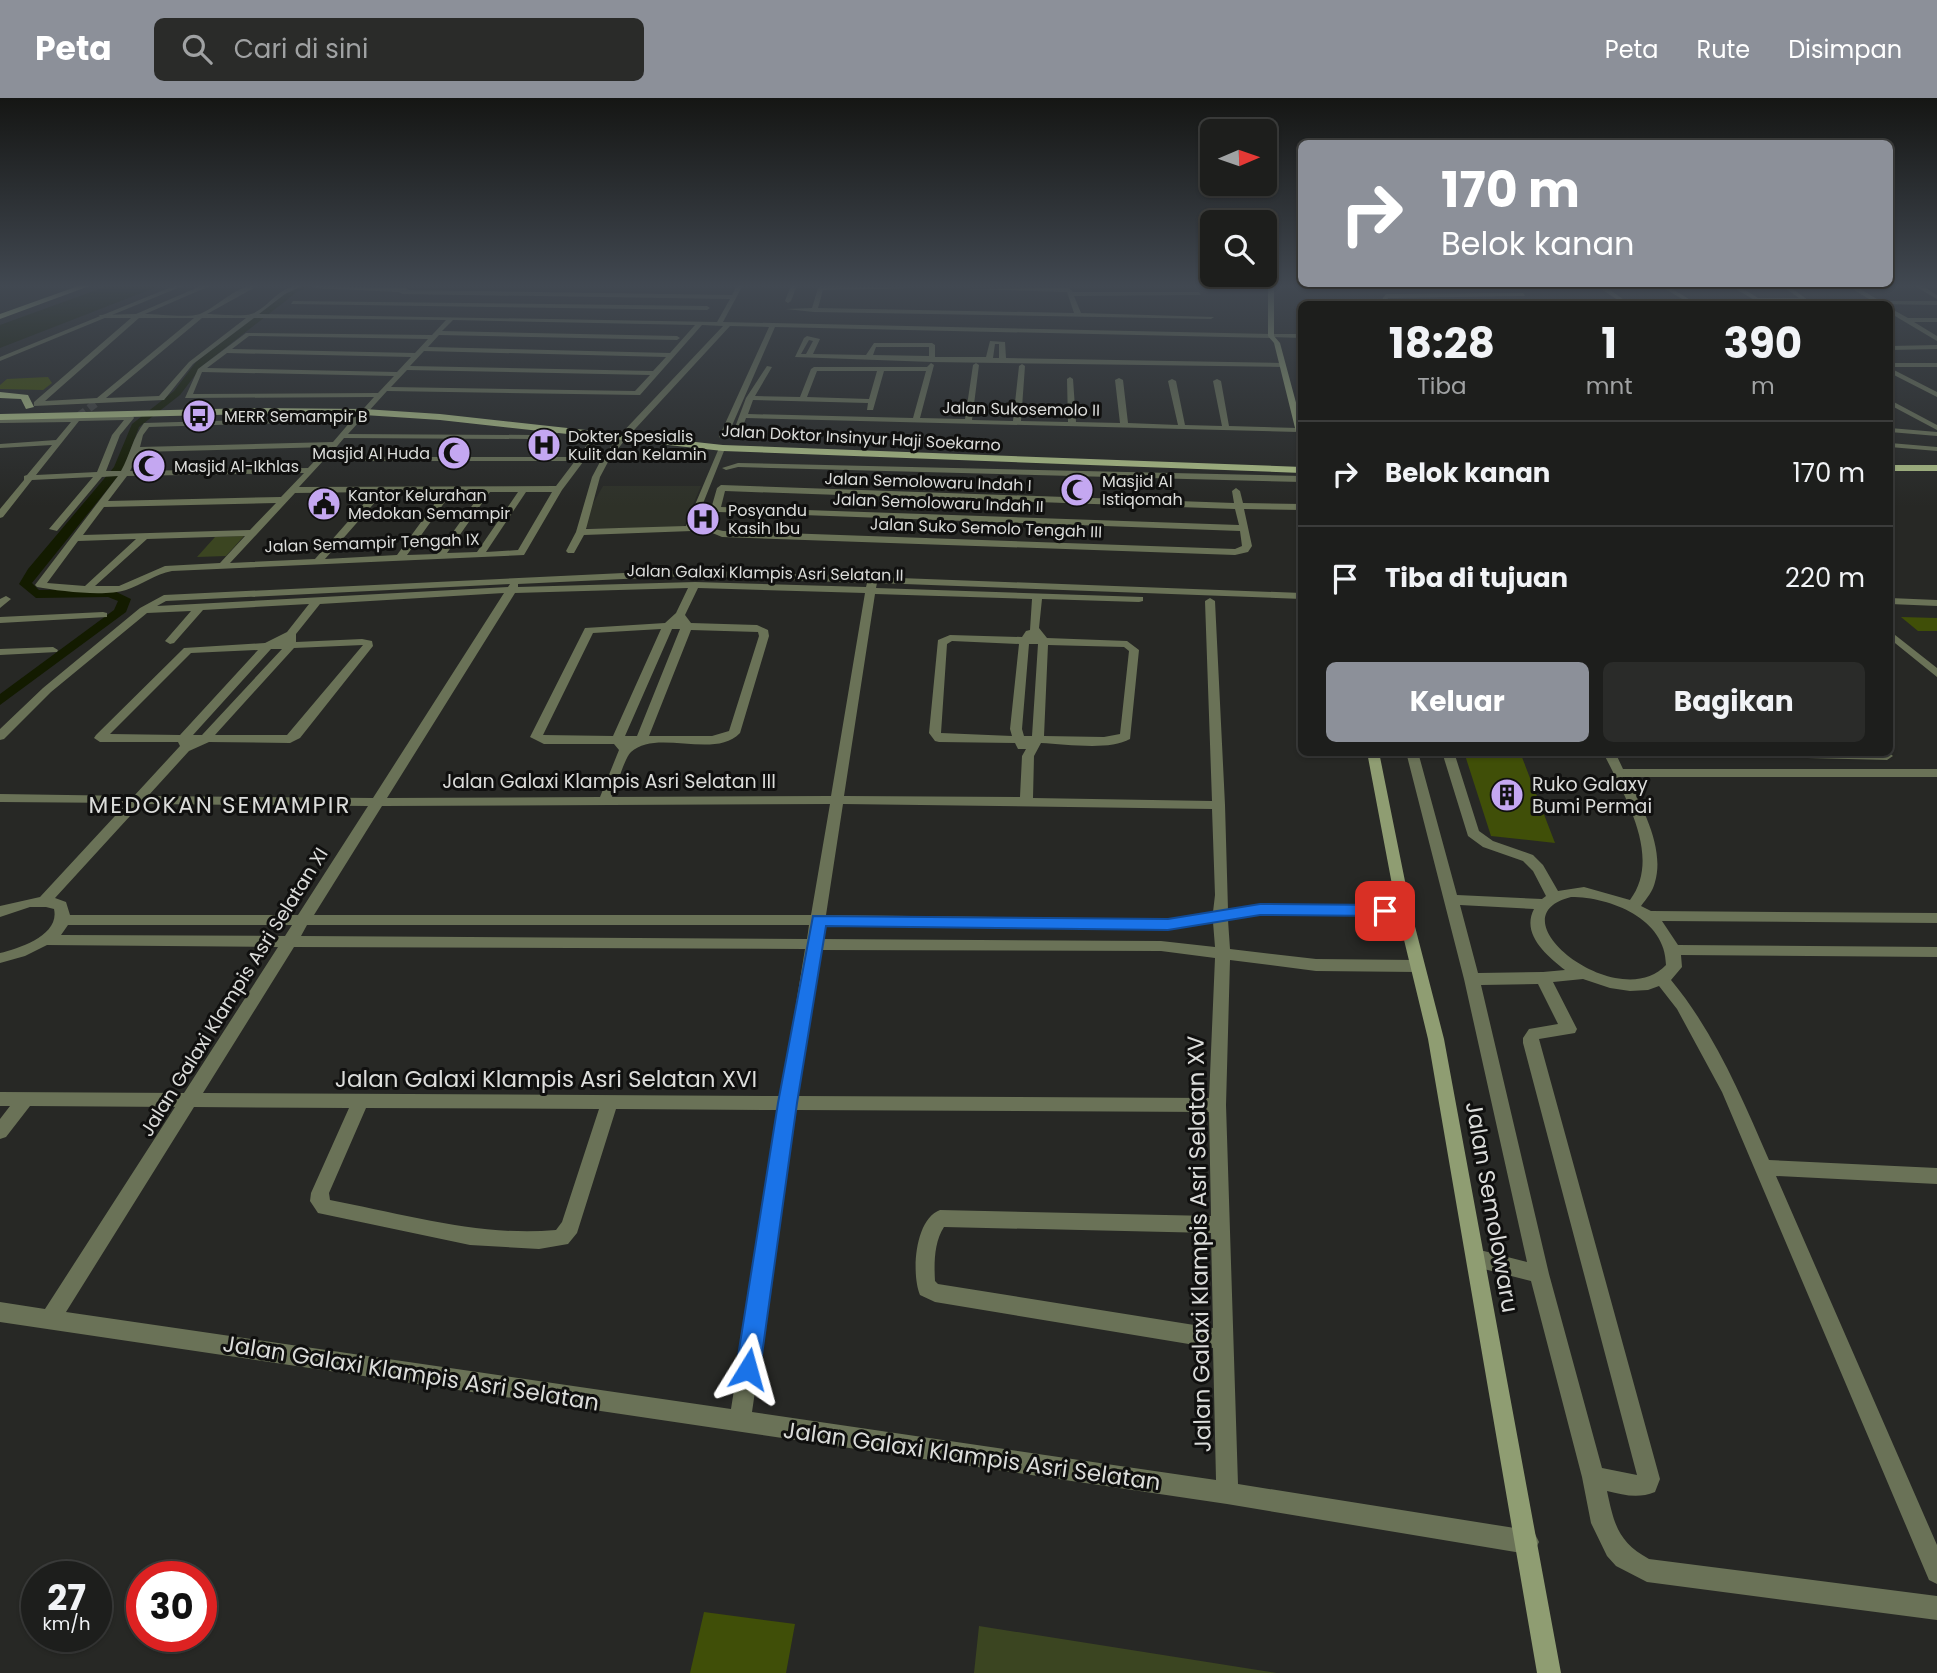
<!DOCTYPE html>
<html lang="id">
<style>
:root{--surface:#1d1e1c;--page:#2a2b29;--text:#f1f3f6;--muted:#a0a2a3;--line:#3b3c3b;--accent:#8c9099}
body{margin:0;font-family:Poppins,sans-serif;background:var(--page);color:var(--text);height:100vh;display:flex;flex-direction:column;font-size:26px;white-space:nowrap}
*{box-sizing:border-box;margin:0}
p{font-size:23px;color:var(--muted)}
.icon{flex:none;width:38px;height:38px;fill:none;stroke:currentColor;stroke-width:2;stroke-linecap:round;stroke-linejoin:round}
.map{position:relative;flex:1;overflow:hidden}
.sheet{position:absolute;left:1298px;top:203px;width:595px;height:455px;display:flex;flex-direction:column;background:var(--surface);border-radius:10px;box-shadow:0 2px 5px #0004,0 0 0 2px var(--line)}
.sheet>*{flex:none}
.banner{position:absolute;left:1298px;top:42px;width:595px;height:147px;border-radius:10px;box-shadow:0 2px 5px #0004,0 0 0 2px var(--line);background:#8c9099;color:#fff;overflow:hidden}
.needle{width:46px;rotate:88deg}
.buttons{position:absolute;left:1200px;top:21px;display:grid;gap:14px}
.buttons a{display:grid;place-items:center;width:77px;height:77px;border-radius:10px;background:var(--surface);box-shadow:0 2px 5px #0004,0 0 0 2px var(--line);font-size:35px}
.speed{position:absolute;left:21px;top:1463px;display:flex;gap:14px;font-size:35px;font-weight:700;text-align:center}
.speed>*{display:grid;place-content:center;width:91px;height:91px;border-radius:50%;background:var(--surface);box-shadow:0 2px 5px #0004,0 0 0 2px var(--line);line-height:1}
.speed small{font-size:18px;font-weight:400}
.speed .limit{border:10px solid #d22;background:#fff;color:#111}
.pin{position:absolute;display:grid;place-items:center;width:60px;height:60px;color:#fff;margin:-30px;border-radius:14px;box-shadow:0 4px 10px #0006}
.me{position:absolute;width:77px;margin:-38px;rotate:8deg;stroke-linejoin:round;filter:drop-shadow(0 0 5px #0008)}
.turn{display:flex;align-items:center;gap:24px;height:147px;padding:0 28px;font-size:32px}
.turn .icon{width:91px;height:91px;stroke-width:2.5}
.turn b{display:block;font-size:49px;line-height:60px}
.eta{display:flex;justify-content:space-evenly;align-items:center;height:119px;text-align:center}
.eta b{font-size:42px;font-weight:700;line-height:49px}
.action{display:flex;gap:14px;margin-top:auto;padding:14px 28px}
.action a{flex:1;height:80px;border-radius:10px;background:var(--accent);color:#fff;font-size:28px;font-weight:700;line-height:80px;text-align:center}
.action a+a{background:var(--page);color:var(--text)}
ul{padding:0;list-style:none}
li{display:flex;align-items:center;gap:21px;height:105px;padding:0 28px;border-top:2px solid var(--line)}
li div{flex:1}
li b{display:block;font-size:26px}
li em{font-style:normal}
header{display:flex;align-items:center;gap:42px;box-sizing:border-box;height:98px;padding:0 35px;background:var(--accent);color:#fff}
header strong{font-size:33px}
nav{display:flex;gap:38px;margin-inline-start:auto;font-size:24px}
.search{width:490px;height:63px;background:var(--page);display:flex;align-items:center;gap:18px;box-sizing:border-box;padding:0 24px;border-radius:10px;color:var(--muted);font-size:26px}
.map>svg:first-child{display:block}
.built{fill:#2e3128}
.green{fill:#3b4521}
.water{fill:#131b00}
.lines{fill:none;stroke-linecap:round;stroke-linejoin:round}
.canal{fill:#131b00;fill-rule:evenodd}
.building{fill:#404f08}
.minor-tunnel{stroke:#424340;stroke-width:8;stroke-dasharray:8 4.5;stroke-linecap:butt}
.minor{fill:#6a7257;fill-rule:evenodd}
.tertiary{fill:#6a7257;fill-rule:evenodd}
.secondary{fill:#8f9d72;fill-rule:evenodd}
.primary{fill:#acbe85;fill-rule:evenodd}
.route{fill:#1a73e8;stroke:#114b97;stroke-width:2}
.labels{text-anchor:middle;dominant-baseline:central;stroke-width:6;stroke-linejoin:round;paint-order:stroke}
.far-street-label{font-size:16px;fill:#dbdcda;stroke:#10100f}
.far-poi-label{font-size:16px;fill:#dbdcda;stroke:#10100f;text-anchor:start}
.street-label{font-size:19px;fill:#dbdcda;stroke:#10100f}
.poi-label{font-size:19px;fill:#dbdcda;stroke:#10100f;text-anchor:start}
.quarter-label{font-size:23px;letter-spacing:2px;fill:#dbdcda;stroke:#10100f}
.near-street-label{font-size:23px;fill:#dbdcda;stroke:#10100f}
</style>
<header>
<strong>Peta</strong>
<div class="search"><svg class="icon" aria-label="search" viewBox="0 0 24 24"><circle cx="10" cy="10" r="6"/><path d="M15 15l6 6"/></svg>Cari di sini</div>
<nav><a>Peta</a><a>Rute</a><a>Disimpan</a></nav>
</header>
<div class="map">
<svg width="1937" height="1575" viewBox="0 0 1937 1575">
<rect width="100%" height="100%" fill="#272825"/>
<path class="built" d="M603,388h98l-18,42h-104z"/>
<path class="green" d="M244,438l-18,20 -29,1 18,-20z
M979,1528l298,47h-303z"/>
<path class="water" d="M110,187h52l-162,63v-23z"/>
<g class="lines">
<path class="canal" d="M301,187h12l-16,7 -95,74 -22,29 -41,32 -16,43 -91,113 7,7 71,-1 21,10 -5,13 -126,93v-11l114,-84 4,-9 -10,-4 -72,1 -17,-14 9,-15 86,-102 18,-43 42,-33 22,-29 95,-74z"/>
</g>
<path class="building" d="M48,279l4,6 -9,7 -43,-1v-4l7,-6z
M1901,519l36,1v13h-19z
M1464,654h56l35,91 -64,-7z
M704,1514l91,12 -9,49h-96z"/>
<g class="lines">
<path class="minor-tunnel" d="M79,318l17,-13"/>
<path class="minor" d="M203,187h9l-67,29c14,0 43,4 55,0 20,-8 35,-29 59,-29l-52,29c11,0 35,3 44,0 19,-6 26,-29 53,-29l-19,9 -26,20 458,8 13,-23 -328,-5 -3,-2 -87,-4 3,-2 91,2 3,2 323,5 5,-10h6l-20,37 548,12 3,2 -3,2 -496,-11 -48,110 -4,2 -4,-2 50,-110 -39,-1 -106,115 -16,21 -8,15 -14,52 100,-3 33,-78 7,-2 -34,85 -108,4 -10,18h-6l-2,-2 10,-19 16,-55 9,-17 17,-23 105,-111 -21,-1 -62,70 -253,-4 -39,43 185,1 21,-5 4,2 -1,2 -24,5 -189,-1 -16,19h250l17,-23h6v4l-39,52 -38,65 -352,16c-17,3 -30,14 -46,19 -22,7 -67,1 -89,-3l-2,-2 83,-109 -16,1 -45,54 -8,-2 44,-52 -61,3 -29,37 -3,1v-9l24,-29v-4l3,-1 25,-30 -52,3v-4l56,-4 15,-18 -71,1v-4l74,-2 5,-3 3,3 51,-1 1,2 -14,17 -14,36h15c9,-16 12,-34 23,-48l212,-6 18,-20 -189,1 13,-29 48,-36 186,2 14,-15 -192,-2 -61,46 -29,36 -130,6v-4l97,-84h-30l-2,-3 37,-1zM139,220h55l-97,80 -52,3zM202,220h44l-57,44 -30,34 -53,2zM453,222l242,5 -25,28 -242,-6 11,-12 238,5 3,-2 -3,-2 -235,-5zM249,238l179,3 -13,14 -183,-4zM424,253l242,6 -13,14 -243,-5zM227,255l184,4 -14,15 -190,-4zM407,272l243,5 -15,16 -244,-4zM202,274l192,4 -16,17 -185,1zM124,322l-12,15 -15,37 -61,3 43,-54zM351,323l-18,21 -193,5 3,-12 6,-8zM328,349l-20,21 -178,3 9,-19zM323,363h252l-19,25 -257,1zM304,375l-23,24 -173,4 19,-25zM374,394l-59,67 -85,4 65,-70zM384,394h59l-46,63 -72,4zM452,394h30l-45,62 -30,1zM490,394h28l-41,60 -30,1zM526,394h26l-34,58 -32,2zM276,405l-26,27 -167,5 21,-28zM245,438l-25,27 -55,3 -46,20h-24l52,-47zM136,441l-51,47 -38,-3 31,-42z
M791,187h6l-6,16 -3,2 -3,-2z
M1595,187h8l27,19h-6z
M1658,187h8l31,19h-6z
M1729,187h8l21,13h41l-19,-13h7l21,15 -44,2 3,2h-6z
M1846,187h8l26,16h57v4l-60,-1z
M1913,187h8l16,10v4z
M821,188l95,2 -93,2 -5,18 256,5 -7,-21 -103,-3 105,-1 4,4h126l2,3 -127,1 7,17 133,4 -3,2 -397,-7 -28,-3 26,-1 6,-20z
M1523,195l2,3 -137,2 -3,6 -42,-2 3,-2 34,2 6,-8z
M293,203l414,5 3,2 -3,2 -416,-6z
M1890,210l18,10h29v4h-23l23,14v5l-47,-28z
M807,238l13,3 -7,15 53,1 8,-12h58l3,2v12h51l4,-16 15,1 1,16 276,5 3,2 -3,2 -350,-5 -137,-5 9,-19zM809,242l4,1 -7,13h-5zM995,246h4v14h-6zM876,249h53v9l-56,-1z
M931,265l3,2 -14,53 45,1 8,-54 3,-2 3,2 -7,55 41,1 6,-55 3,-2 3,2 -4,55 47,1 -1,-43 3,-2 3,2 3,43 44,1 -5,-43 4,-2 4,2 5,43 50,2 -10,-44 4,-2 4,2 9,44 37,1 -9,-45 4,-2 4,2 8,45 69,2 4,2 -4,2 -552,-14 -8,22 -7,-2 15,-40 21,-32 5,1 -17,29 45,1 11,-28 3,-2h113zM817,273h60l-8,28 -62,-2zM884,273h42l-13,47 -165,-4 5,-14 115,3 -1,7h6z
M1890,265h47v4h-47z
M1890,270l47,24v5l-47,-24z
M1890,302l47,25v5l-47,-25z
M1890,330l47,4v4l-47,-4z
M1890,345l47,4v4l-47,-4z
M738,365l564,13v6l-564,-15 -12,3 -4,-2z
M721,387l513,18 -2,-12 4,-3 4,3 3,12 59,1v6l-58,-1 8,37 -4,6 -13,3 -513,-18 -17,-7 12,-42zM725,393l510,18 4,16 -518,-18zM719,414l521,19 2,15 -7,3 -512,-18 -8,-2z
M687,472l615,23v6l-425,-16 -1,5 267,9v4l-4,1 -97,-3 -3,29 8,10 80,3 12,9 -9,89c-21,12 -64,5 -89,4l-7,13 -1,42 179,3 -7,-200 5,-3 5,3 10,204 3,105 32,-5 144,1 7,5 -7,5 -144,-1 -32,5 2,29 86,10 101,1 5,2 3,4 -3,4 -5,2 -101,-1 -86,-11 -4,145 12,379 289,46 8,4 4,8 -4,8 -8,4 -300,-50 -1227,-182v-20l45,7 130,-202 -145,-1 -24,31 -6,2v-20l10,-13h-10v-14l184,1 94,-146 -231,-2 -22,11 -25,7v-10c20,-5 60,-18 54,-44l-8,-2h-16l-30,10v-11l40,-9 87,-94 -127,-1v-8l134,2 46,-50 -2,-4h-78l-6,-4 2,-3 88,-87 81,-5 22,-11 22,-28 -106,6 -29,33 -4,1 -5,-3 26,-30 -44,2 -96,79 -47,47 -4,1v-11l43,-41 97,-80 24,-13zM687,478l180,7 -1,4 -171,-5 -177,5v-3zM510,486l-2,3 -351,19 9,-5zM688,490l-12,25 -11,10 -80,5 -55,109 14,7h70l5,6 -19,47 -213,1 128,-205zM698,490l167,5 -34,203 -219,1c5,-11 12,-38 19,-45 26,-24 83,8 109,-19l29,-97 -1,-6 -11,-5 -66,-2 -6,-8zM504,495l-131,205 -225,-2 41,-45 20,-9 81,1 10,-5 73,-92 -1,-5 -10,-2 -66,3v-8l24,-30zM875,496l157,5 -2,31 -4,1 -4,6 -72,-2 -12,5 -9,93 6,8 4,1 76,1 3,6h8l-4,7 -2,41 -176,-1zM661,531l-48,107 -70,-1 50,-102zM672,531h8l-43,107h-12zM691,532l67,2 1,4 -30,95 -17,5h-63zM952,543l67,3 -9,85 2,7 -71,-3 6,-89zM1029,546h9l-6,92h-8l-2,-7zM363,547l-76,90h-72l79,-87zM1048,547l76,2 5,4 -9,83 -16,3 -60,-1zM271,551h11l-80,86h-9zM258,552l-78,85 -70,-1 81,-81zM141,706l227,2 -70,109h-228l-4,-13 -11,-4zM830,706l-19,111h-497l68,-109zM843,706l369,5 3,86 -2,17 -45,7 -342,-4zM1213,824l2,25 -54,-6 -339,-2 2,-14 344,4zM68,827h224l-7,11 -224,-1zM307,827h502l-2,14 -506,-3zM294,849l511,2 -24,147 -578,-3zM820,852l341,1 54,7 -6,140 -411,-2zM194,1009l155,1 -38,85 -1,8 8,12 152,32 69,4 29,-5 9,-11 39,-124 162,1 -47,299 -665,-97zM366,1010l233,1 -37,113 -6,8c-76,7 -152,-16 -226,-30l-1,-7zM796,1012l413,2 2,104 -271,-6c-25,9 -29,63 -20,85l15,7 278,46 3,132 -464,-68zM944,1129l267,6 2,95 -275,-44 -3,-3c-1,-17 -1,-39 9,-54z
M6,498l5,3 -11,9v-9z
M1890,500l47,2v6l-47,-2z
M103,514l4,1v4l-107,6v-6z
M1890,533l47,37v9l-47,-38z
M53,549l5,3 -1,2 -57,3v-6z
M1406,654h12l39,143 85,4 4,-3 -13,-25 -10,-10 -40,-14 -15,-11 -26,-84h12l25,79 14,10 40,14 10,10 15,26 26,-4 46,13c33,-44 -7,-106 -27,-148h12l8,17h314v8h-310c15,30 38,71 28,105 -2,9 -8,16 -14,24l10,5 286,2v10l-275,-2 16,24 259,2v10l-256,-2 1,12 -11,13c44,53 71,118 98,180l168,8v16l-161,-8 161,369v39l-8,-4 -207,-488 -45,-83 -18,-23 -11,4 -18,1 -20,-3 -27,-9 -30,3 24,47 -2,4 -36,6 121,440 -5,13c-17,7 -31,3 -48,-1 7,33 11,51 42,68l288,37v24l-290,-38 -31,-16 -9,-10 -16,-33 -9,-46 -51,-196 -55,-14 -7,-3 -3,-6 3,-6 7,-3 51,13 -63,-283zM1571,799c40,0 95,22 95,68 -47,51 -176,-48 -95,-68zM1460,807l74,4c-13,25 12,46 31,61l-22,2 -65,1zM1538,886l20,40 -29,5 -6,9v5l114,432 -35,-7 -53,-194 -68,-289z
M1721,654h167l5,4 -6,4 -160,-4z"/>
<path class="tertiary" d="M176,187h9l-185,76v-4z
M1271,236h31v4l-33,-1z
M1937,247v4l-47,1v-4z"/>
<path class="secondary" d="M1268,187h6v51l6,7 22,82v17l-4,-2 -24,-97 -6,-7z
M1367,654h12l32,159 33,128 117,634h-24l-109,-634 -31,-128z"/>
<path class="primary" d="M81,187h11l-92,34v-5z
M0,294l28,3 6,12 -8,2 -5,-10 -21,-1z
M255,310l109,1 76,5 283,31 579,22v6l-579,-22 -283,-31 -76,-5 -109,-1 -255,6v-6z
M1890,367h47v6h-47z"/>
</g>
<linearGradient id="sky" x2="0" y2="1"><stop stop-color="#151614"/><stop offset="0.46" stop-color="#414851"/><stop offset="1" stop-color="#414851" stop-opacity="0"/></linearGradient>
<rect width="1937" height="408" fill="url(#sky)"/>
<path class="route" d="M1260,806l125,1 9,6 -9,5 -125,-1 -92,15 -342,-4 -29,177 -37,266 -4,8 -8,4 -8,-4 -4,-8 42,-266 35,-187 355,3z"/>
<defs>
<symbol id="bus-disc" viewBox="-11 -11 22 22"><circle r="9.5" fill="#c4a7f1" stroke="#10100f"/><path d="M-5-6H5V4H4V6H2V4H-2V6H-4V4H-5ZM-3.5-4V0h7V-4ZM-3.5 1.2v1.5H-2V1.2ZM2 1.2v1.5H3.5V1.2Z" fill="#111"/></symbol>
<symbol id="hospital-disc" viewBox="-11 -11 22 22"><circle r="9.5" fill="#c4a7f1" stroke="#10100f"/><path d="M-5-5h3v3.5h4V-5h3V5h-3V1.5h-4V5h-3Z" fill="#111"/></symbol>
<symbol id="mosque-disc" viewBox="-11 -11 22 22"><circle r="9.5" fill="#c4a7f1" stroke="#10100f"/><path d="M3.5-4.9A6 6 0 1 0 3.5 4.9A5 5 0 1 1 3.5-4.9Z" fill="#111"/></symbol>
<symbol id="civic-disc" viewBox="-11 -11 22 22"><circle r="9.5" fill="#c4a7f1" stroke="#10100f"/><path d="M-.6-6.5H3V-4.5H.6V-3L4-1V1h2V6H-6V1h2V-1L-.6-3ZM-1.2 2.5V6h2.4V2.5Z" fill="#111"/></symbol>
<symbol id="building-disc" viewBox="-11 -11 22 22"><circle r="9.5" fill="#c4a7f1" stroke="#10100f"/><path d="M-4-6H4V6H1V3H-1V6H-4ZM-2.5-4.3h1.7v1.8h-1.7ZM.8-4.3h1.7v1.8H.8ZM-2.5-1h1.7V.8h-1.7ZM.8-1h1.7V.8H.8Z" fill="#111"/></symbol>
</defs>
<g fill-rule="evenodd">
<use href="#bus-disc" x="180" y="299" width="38" height="38"/>
<use href="#hospital-disc" x="525" y="328" width="38" height="38"/>
<use href="#mosque-disc" x="435" y="336" width="38" height="38"/>
<use href="#mosque-disc" x="130" y="349" width="38" height="38"/>
<use href="#mosque-disc" x="1058" y="373" width="38" height="38"/>
<use href="#civic-disc" x="305" y="387" width="38" height="38"/>
<use href="#hospital-disc" x="684" y="402" width="38" height="38"/>
<use href="#building-disc" x="1488" y="678" width="38" height="38"/>
</g>
<g class="labels">
<g class="far-street-label">
<text transform="translate(1021 311) rotate(1)">Jalan Sukosemolo II</text>
<text transform="translate(861 340) rotate(3)">Jalan Doktor Insinyur Haji Soekarno</text>
<text transform="translate(928 384) rotate(2)">Jalan Semolowaru Indah I</text>
<text transform="translate(938 405) rotate(2)">Jalan Semolowaru Indah II</text>
<text transform="translate(986 430) rotate(2)">Jalan Suko Semolo Tengah III</text>
<text transform="translate(372 445) rotate(-2)">Jalan Semampir Tengah IX</text>
<text transform="translate(765 475) rotate(1)">Jalan Galaxi Klampis Asri Selatan II</text>
</g>
<g class="far-poi-label">
<text x="224" y="318">MERR Semampir B</text>
<text x="568" y="338">Dokter Spesialis<tspan x="568" dy="18">Kulit dan Kelamin</tspan></text>
<text x="430" y="355" text-anchor="end">Masjid Al Huda</text>
<text x="174" y="368">Masjid Al-Ikhlas</text>
<text x="1102" y="383">Masjid Al<tspan x="1102" dy="18">Istiqomah</tspan></text>
<text x="348" y="397">Kantor Kelurahan<tspan x="348" dy="18">Medokan Semampir</tspan></text>
<text x="728" y="412">Posyandu<tspan x="728" dy="18">Kasih Ibu</tspan></text>
</g>
<g class="street-label">
<text x="609" y="683">Jalan Galaxi Klampis Asri Selatan III</text>
<text transform="translate(234 894) rotate(-58)">Jalan Galaxi Klampis Asri Selatan XI</text>
</g>
<g class="poi-label">
<text x="1532" y="686">Ruko Galaxy<tspan x="1532" dy="22">Bumi Permai</tspan></text>
</g>
<g class="quarter-label">
<text x="220" y="707">MEDOKAN SEMAMPIR</text>
</g>
<g class="near-street-label">
<text x="546" y="981">Jalan Galaxi Klampis Asri Selatan XVI</text>
<text transform="translate(1492 1109) rotate(80)">Jalan Semolowaru</text>
<text transform="translate(1199 1146) rotate(-91)">Jalan Galaxi Klampis Asri Selatan XV</text>
<text transform="translate(411 1275) rotate(9)">Jalan Galaxi Klampis Asri Selatan</text>
<text transform="translate(972 1358) rotate(8)">Jalan Galaxi Klampis Asri Selatan</text>
</g>
</g>
</svg>
<div class="buttons">
<a><svg class="needle" viewBox="-14 -14 28 28"><path d="M0-13l5 13h-10z" fill="#e53935"/><path d="M0 13l5-13h-10z" fill="#a0a2a3"/></svg></a>
<a><svg class="icon" aria-label="search" viewBox="0 0 24 24"><circle cx="10" cy="10" r="6"/><path d="M15 15l6 6"/></svg></a>
</div>
<div class="speed"><div>27<small>km/h</small></div><div class="limit">30</div></div>
<div class="pin" style="left:1385px;top:813px;background:#d93025"><svg class="icon" aria-label="arrive" viewBox="0 0 24 24"><path d="M6 21V4h12l-3 4 3 4H6"/></svg></div>
<svg class="me" style="left:748px;top:1271px" viewBox="-20 -20 40 40"><path d="M0-17L14 15 0 8-14 15z" fill="#1a73e8" stroke="#fff" stroke-width="4"/></svg>
<div class="banner">
<div class="turn"><svg class="icon" aria-label="right" viewBox="0 0 24 24"><path d="M7 20v-9h11M14 6l5 5-5 5"/></svg><div><b>170 m</b>Belok kanan</div></div>
</div>
<section class="sheet">
<div class="eta">
<div><b>18:28</b><p>Tiba</p></div>
<div><b>1</b><p>mnt</p></div>
<div><b>390</b><p>m</p></div>
</div>
<ul>
<li><svg class="icon" aria-label="right" viewBox="0 0 24 24"><path d="M7 20v-9h11M14 6l5 5-5 5"/></svg><div><b>Belok kanan</b></div><em>170 m</em></li>
<li><svg class="icon" aria-label="arrive" viewBox="0 0 24 24"><path d="M6 21V4h12l-3 4 3 4H6"/></svg><div><b>Tiba di tujuan</b></div><em>220 m</em></li>
</ul>
<div class="action"><a>Keluar</a><a>Bagikan</a></div>
</section>
</div>
